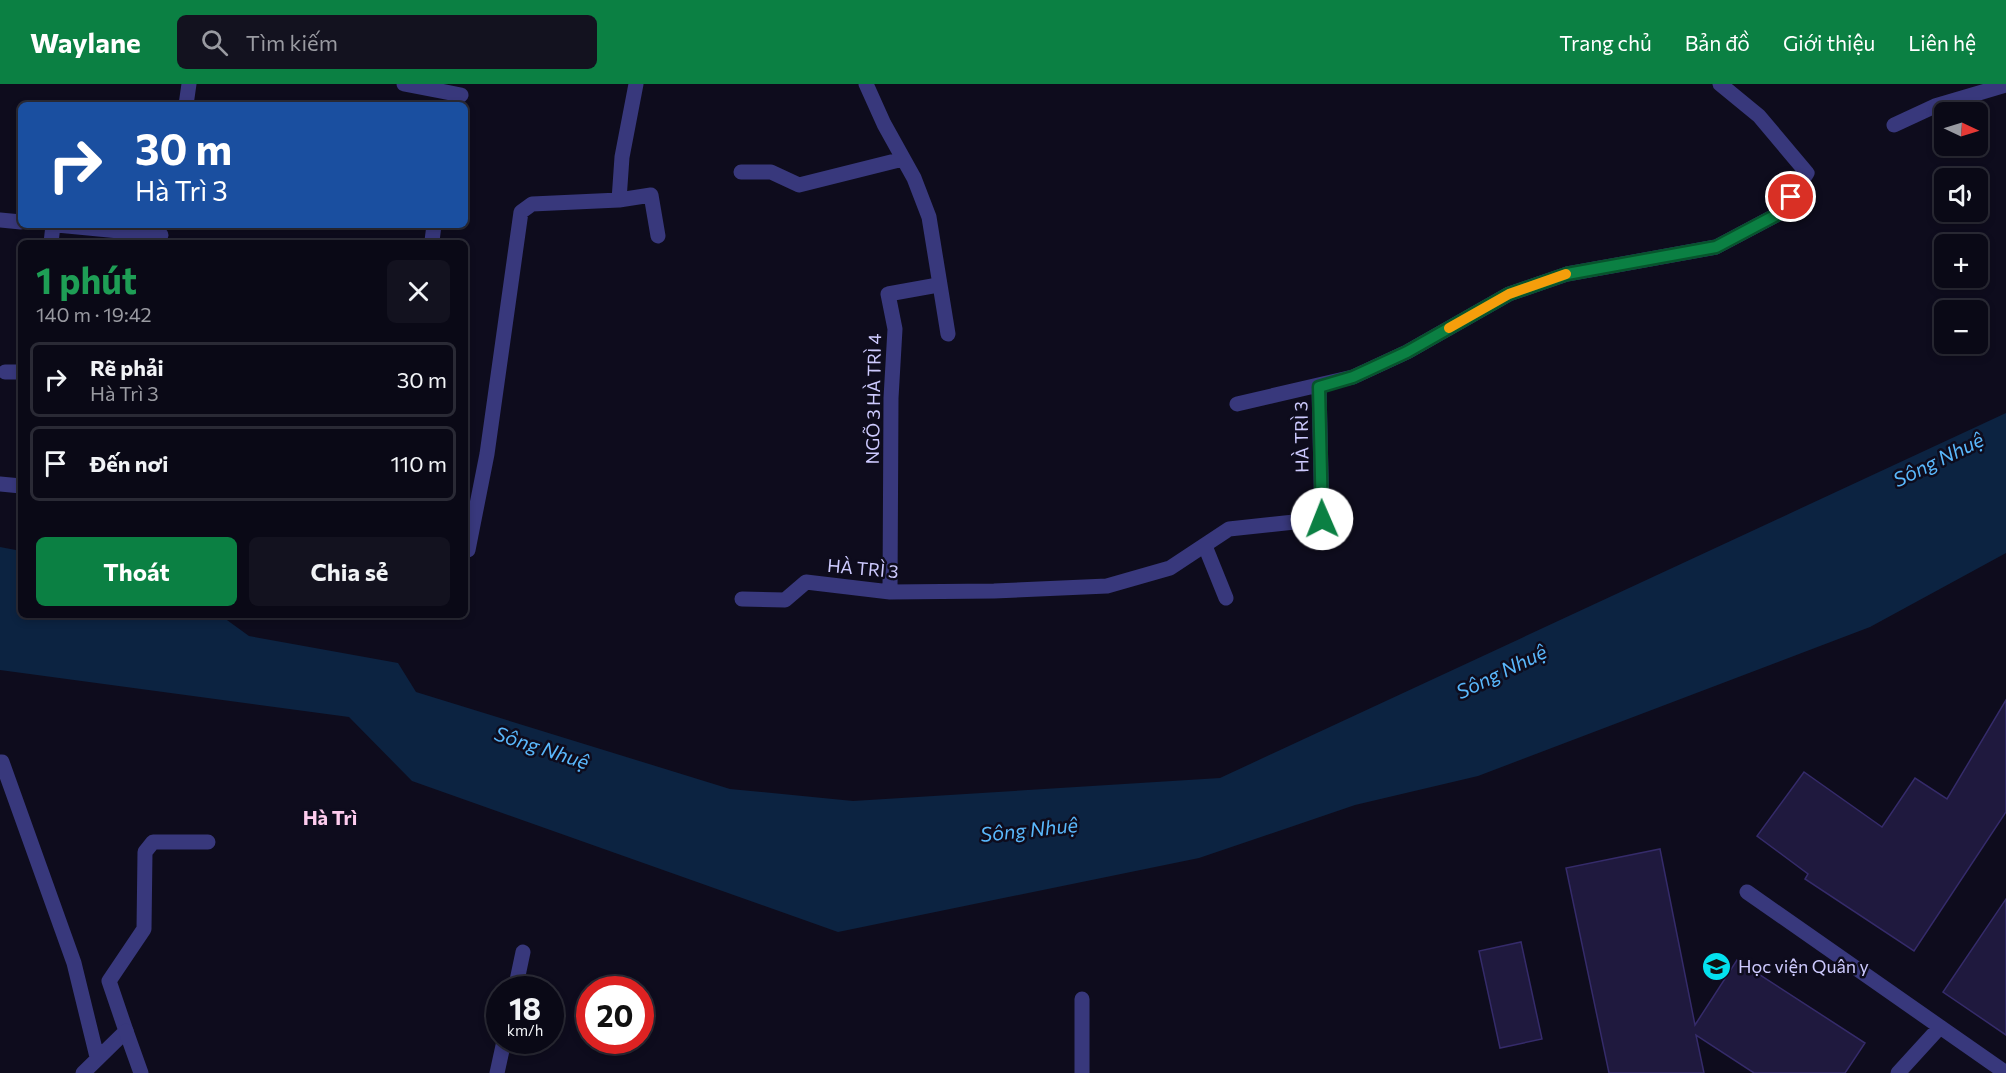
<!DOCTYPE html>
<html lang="vi">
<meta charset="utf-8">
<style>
:root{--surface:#0a0916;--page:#13121f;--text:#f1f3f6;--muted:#999aa1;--line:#2a2a35;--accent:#0b8043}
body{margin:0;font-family:Commissioner,sans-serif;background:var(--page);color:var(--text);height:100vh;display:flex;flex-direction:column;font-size:22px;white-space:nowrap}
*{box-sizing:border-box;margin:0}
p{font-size:20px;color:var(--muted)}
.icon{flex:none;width:33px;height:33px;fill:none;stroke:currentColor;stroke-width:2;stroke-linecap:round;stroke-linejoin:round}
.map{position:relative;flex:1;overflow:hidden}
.side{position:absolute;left:18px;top:156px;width:450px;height:378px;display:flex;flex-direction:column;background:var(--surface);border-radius:9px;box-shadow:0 3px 9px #0003,0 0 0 2px var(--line)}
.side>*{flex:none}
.guide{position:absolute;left:18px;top:18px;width:450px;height:126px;border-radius:9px;box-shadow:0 3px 9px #0003,0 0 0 2px var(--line);background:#1a4fa0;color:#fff;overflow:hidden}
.needle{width:39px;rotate:94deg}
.fabs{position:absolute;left:1934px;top:18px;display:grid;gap:12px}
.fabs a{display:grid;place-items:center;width:54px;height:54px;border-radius:9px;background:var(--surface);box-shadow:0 3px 9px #0003,0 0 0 2px var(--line);font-size:30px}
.speed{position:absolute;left:486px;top:892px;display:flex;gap:12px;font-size:30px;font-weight:700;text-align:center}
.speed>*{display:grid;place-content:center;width:78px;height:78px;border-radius:50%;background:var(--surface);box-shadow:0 3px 9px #0003,0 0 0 2px var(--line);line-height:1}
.speed small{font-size:15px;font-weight:400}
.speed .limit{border:9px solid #d22;background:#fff;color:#111}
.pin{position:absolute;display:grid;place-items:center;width:51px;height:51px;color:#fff;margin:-26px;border:3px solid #fff;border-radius:50%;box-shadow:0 2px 6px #0007}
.me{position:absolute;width:66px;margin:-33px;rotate:359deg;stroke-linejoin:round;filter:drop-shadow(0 0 4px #0008)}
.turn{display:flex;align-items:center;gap:21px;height:126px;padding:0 18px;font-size:27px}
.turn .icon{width:78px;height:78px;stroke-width:2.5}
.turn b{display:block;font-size:42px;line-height:51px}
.round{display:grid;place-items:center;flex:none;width:63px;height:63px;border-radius:9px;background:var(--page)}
.overview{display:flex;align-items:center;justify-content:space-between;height:102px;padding:0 18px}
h1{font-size:36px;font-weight:700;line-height:45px;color:#1e9e55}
.button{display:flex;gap:12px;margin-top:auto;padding:12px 18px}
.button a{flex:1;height:69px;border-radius:9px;background:var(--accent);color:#fff;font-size:24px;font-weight:700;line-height:69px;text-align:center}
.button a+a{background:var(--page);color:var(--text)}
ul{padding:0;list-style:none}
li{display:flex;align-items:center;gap:18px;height:75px;margin:0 12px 9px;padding:0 6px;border:3px solid var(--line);border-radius:9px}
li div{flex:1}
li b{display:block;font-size:22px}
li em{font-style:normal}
header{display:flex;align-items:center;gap:36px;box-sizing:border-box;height:84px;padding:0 30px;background:var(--accent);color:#fff}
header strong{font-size:28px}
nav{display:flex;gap:33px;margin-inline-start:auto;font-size:21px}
.search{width:420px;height:54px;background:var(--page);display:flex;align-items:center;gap:15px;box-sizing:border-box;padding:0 21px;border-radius:9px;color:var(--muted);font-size:22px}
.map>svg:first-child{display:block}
.water{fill:#0c2341}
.building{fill:#1f193e;stroke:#352b6a;stroke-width:1.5}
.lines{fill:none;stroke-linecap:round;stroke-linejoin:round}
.lane{stroke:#38387c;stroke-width:15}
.street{stroke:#38387c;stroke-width:15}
.route-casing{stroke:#07532c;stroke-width:15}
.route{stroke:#0b8043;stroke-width:10}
.slow{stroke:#f59e0b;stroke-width:10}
.labels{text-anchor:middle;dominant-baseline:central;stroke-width:5;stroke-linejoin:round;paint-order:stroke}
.street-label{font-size:18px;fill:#cdcafe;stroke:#0e0c1d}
.poi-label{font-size:18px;fill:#cdcafe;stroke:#0e0c1d;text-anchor:start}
.water-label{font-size:20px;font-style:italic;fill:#5ab8fc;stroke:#0e0c1d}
.neighbourhood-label{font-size:20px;font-weight:bold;fill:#feccee;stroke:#0e0c1d}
</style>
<header>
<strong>Waylane</strong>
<div class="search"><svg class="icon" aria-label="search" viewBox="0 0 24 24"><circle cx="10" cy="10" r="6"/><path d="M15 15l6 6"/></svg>Tìm kiếm</div>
<nav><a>Trang chủ</a><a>Bản đồ</a><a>Giới thiệu</a><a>Liên hệ</a></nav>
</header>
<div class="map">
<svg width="2006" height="989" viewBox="0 0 2006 989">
<rect width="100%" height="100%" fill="#0e0c1d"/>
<path class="water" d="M2006,329v140l-136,74 -392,149 -123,29 -156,53 -361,74 -426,-151 -63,-64 -349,-47v-123l21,4v64h199l29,21 149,27 18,29 314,97 123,12 367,-23z"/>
<path class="building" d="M2006,616v112l-92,139 -109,-72 3,-5 -51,-38 47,-64 78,55 33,-49 32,21z
M1660,765l35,176 42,-65 128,83 -20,30h-91l-58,-38 8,38h-95l-43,-205z
M2006,815v136l-63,-43z
M1521,858l21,97 -42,9 -21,-97z"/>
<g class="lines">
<path class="lane" d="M404,0l57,11
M866,0l18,40 30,54 15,39 19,117
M186,21l3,-21
M1894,41l41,-19 71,-21
M741,88h30l28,13 104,-26
M619,116l3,-43 14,-73
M0,136l21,2
M57,141l104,10
M432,157l2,-16
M51,159l2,-18
M5,288h16
M1237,320l116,-27 54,-25 102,-58 58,-20 149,-27 64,-34 27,-40 -48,-57 -39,-32
M0,400l21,2
M1205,462l21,52
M465,466h3l19,-96 34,-242 11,-8 87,-4 32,-5 7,41
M890,508l1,-194 4,-69 -7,-35 50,-9
M742,515l43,1 21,-18 84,10 104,-1 113,-5 63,-18 59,-39 93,-10 -3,-132
M0,678h2l72,201 23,94
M1747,808l259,181
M515,906l8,-38
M83,989l43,-42 -17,-50 35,-52 1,-77 8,-10h55
M497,989l7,-32
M1898,989l42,-46"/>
<path class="street" d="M1082,915v74
M126,947l15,42"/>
</g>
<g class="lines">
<defs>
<path id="route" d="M1322,435l-3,-132 34,-10 54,-25 102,-58 58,-20 149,-27 64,-34 11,-16"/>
</defs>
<use href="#route" class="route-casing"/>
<use href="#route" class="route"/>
<path class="slow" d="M1449,244l60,-34 57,-20"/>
</g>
<defs>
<symbol id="university-disc" viewBox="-11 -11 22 22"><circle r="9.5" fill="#04e1ef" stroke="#0e0c1d"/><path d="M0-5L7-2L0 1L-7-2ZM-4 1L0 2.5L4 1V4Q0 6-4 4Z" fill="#111"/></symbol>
</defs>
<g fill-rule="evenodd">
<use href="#university-disc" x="1700" y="866" width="33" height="33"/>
</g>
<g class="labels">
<g class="street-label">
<text transform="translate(873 315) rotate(-89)">NGÕ 3 HÀ TRÌ 4</text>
<text transform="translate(1301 353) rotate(-91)">HÀ TRÌ 3</text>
<text transform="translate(863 484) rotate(5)">HÀ TRÌ 3</text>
</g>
<g class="poi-label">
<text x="1738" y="882">Học viện Quân y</text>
</g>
<g class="water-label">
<text transform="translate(1938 375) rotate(-26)">Sông Nhuệ</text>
<text transform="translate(1501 587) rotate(-26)">Sông Nhuệ</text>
<text transform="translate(542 663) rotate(18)">Sông Nhuệ</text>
<text transform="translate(1029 745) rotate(-6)">Sông Nhuệ</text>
</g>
<g class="neighbourhood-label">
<text x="330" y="733">Hà Trì</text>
</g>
</g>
</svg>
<div class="fabs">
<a><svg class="needle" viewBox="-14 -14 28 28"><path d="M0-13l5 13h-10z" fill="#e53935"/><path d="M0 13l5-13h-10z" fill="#999aa1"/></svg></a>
<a><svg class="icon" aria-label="sound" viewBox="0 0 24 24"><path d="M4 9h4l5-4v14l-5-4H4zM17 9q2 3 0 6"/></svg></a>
<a>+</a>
<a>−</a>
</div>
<div class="speed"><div>18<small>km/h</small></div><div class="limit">20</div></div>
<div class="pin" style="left:1791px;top:113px;background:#d93025"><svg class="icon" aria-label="arrive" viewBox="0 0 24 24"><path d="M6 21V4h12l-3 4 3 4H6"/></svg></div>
<svg class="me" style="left:1322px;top:435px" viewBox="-20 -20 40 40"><circle r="19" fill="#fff"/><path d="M0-13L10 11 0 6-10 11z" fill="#0b8043"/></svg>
<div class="guide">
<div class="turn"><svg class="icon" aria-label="right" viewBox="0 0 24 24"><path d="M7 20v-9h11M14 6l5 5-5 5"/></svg><div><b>30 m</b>Hà Trì 3</div></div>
</div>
<section class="side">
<div class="overview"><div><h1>1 phút</h1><p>140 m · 19:42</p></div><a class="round"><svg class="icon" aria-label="close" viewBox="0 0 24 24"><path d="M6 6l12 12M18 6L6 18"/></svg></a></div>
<ul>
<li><svg class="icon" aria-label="right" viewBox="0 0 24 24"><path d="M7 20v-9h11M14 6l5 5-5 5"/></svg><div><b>Rẽ phải</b><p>Hà Trì 3</p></div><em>30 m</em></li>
<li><svg class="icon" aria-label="arrive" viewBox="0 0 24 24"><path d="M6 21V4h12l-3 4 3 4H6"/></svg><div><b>Đến nơi</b></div><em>110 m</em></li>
</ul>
<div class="button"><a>Thoát</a><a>Chia sẻ</a></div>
</section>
</div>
